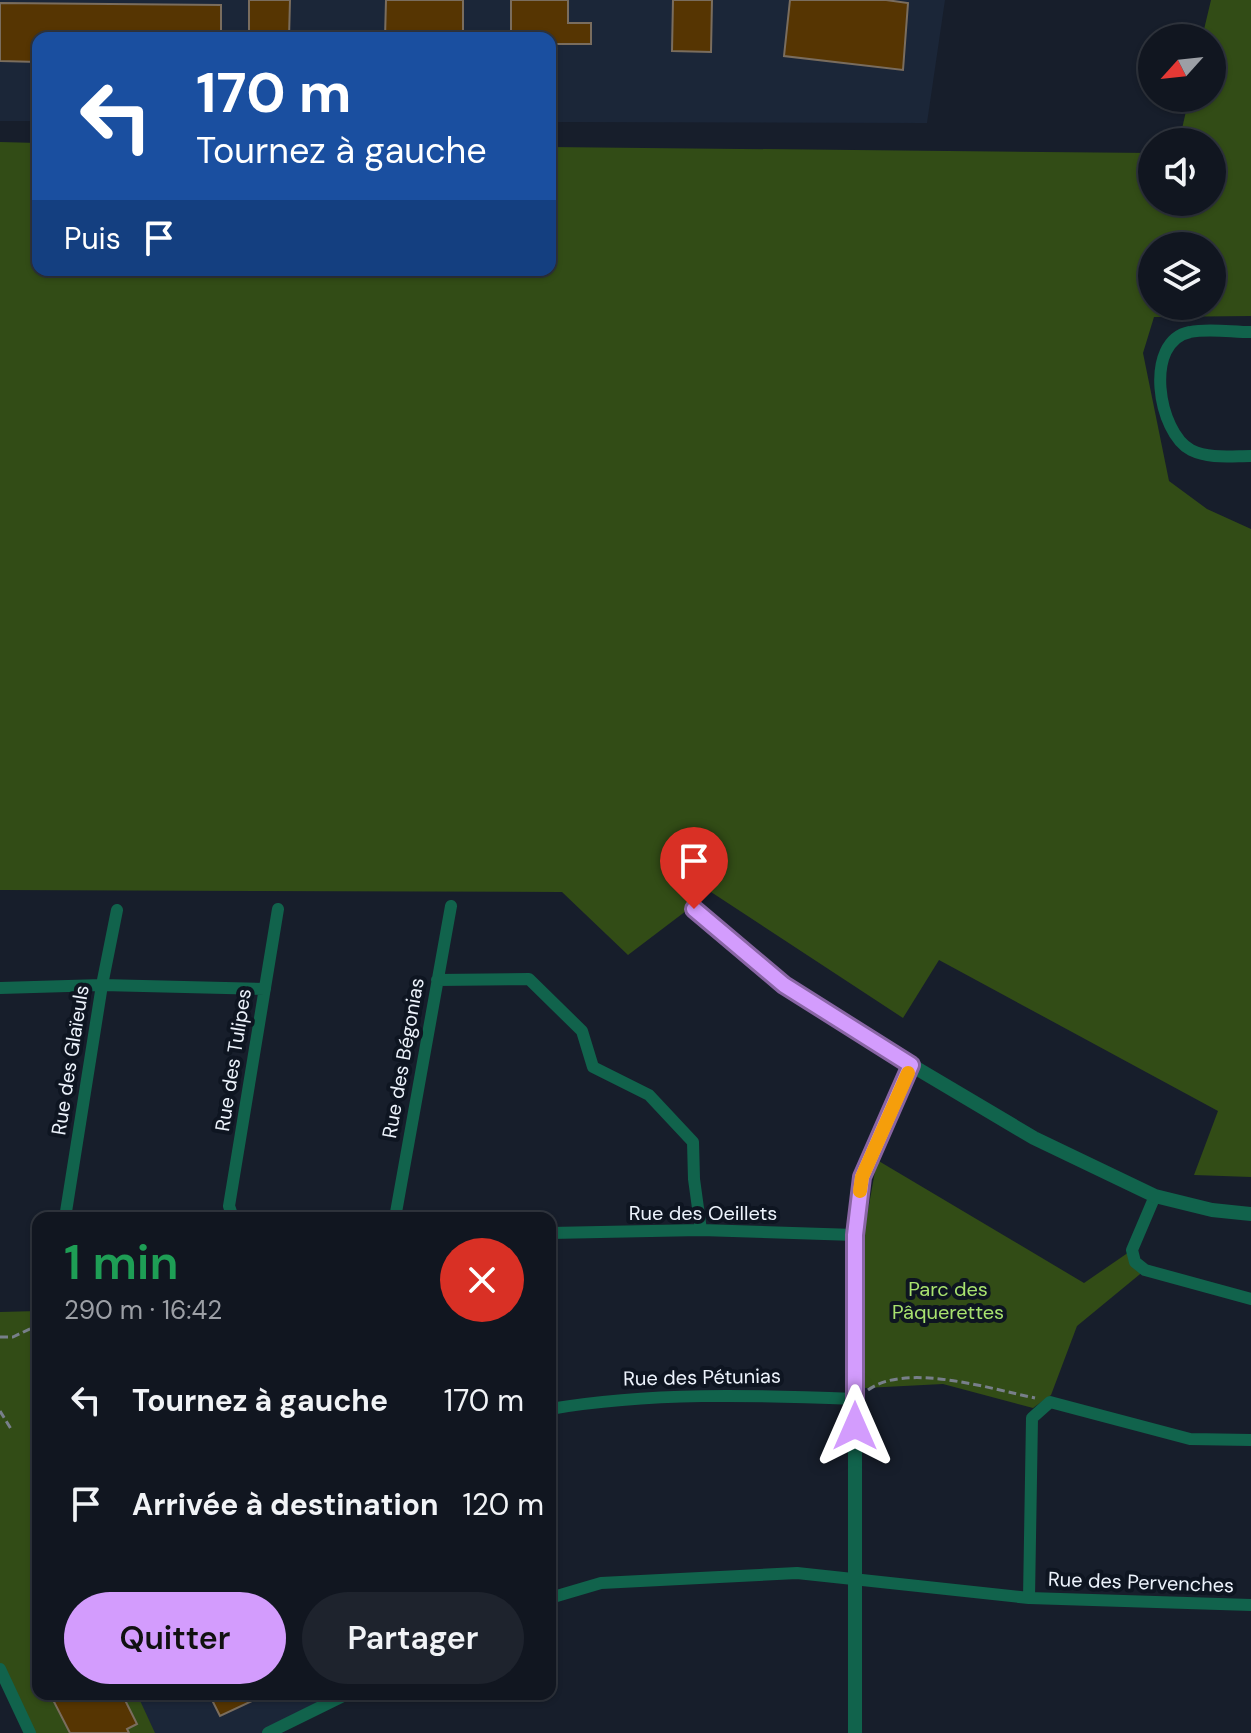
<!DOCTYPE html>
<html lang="fr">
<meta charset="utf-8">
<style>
:root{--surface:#111620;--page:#1e232d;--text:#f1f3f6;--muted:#9c9fa5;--line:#30353e;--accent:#d39cfd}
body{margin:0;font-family:"DM Sans",sans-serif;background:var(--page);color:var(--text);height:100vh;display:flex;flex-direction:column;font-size:30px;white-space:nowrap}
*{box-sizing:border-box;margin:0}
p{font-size:26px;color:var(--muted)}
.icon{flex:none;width:44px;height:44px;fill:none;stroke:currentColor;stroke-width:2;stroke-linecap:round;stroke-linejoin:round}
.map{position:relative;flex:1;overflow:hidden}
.details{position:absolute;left:32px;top:1212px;width:524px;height:488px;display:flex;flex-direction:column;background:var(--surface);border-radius:16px;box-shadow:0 2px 6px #0004,0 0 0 2px var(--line)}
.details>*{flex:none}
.top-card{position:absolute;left:32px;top:32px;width:524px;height:244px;border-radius:16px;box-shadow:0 2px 6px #0004,0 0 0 2px var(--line);background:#1a4fa0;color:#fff;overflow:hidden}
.needle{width:52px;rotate:243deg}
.fabs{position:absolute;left:1138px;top:24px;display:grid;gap:16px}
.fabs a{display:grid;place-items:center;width:88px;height:88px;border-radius:50%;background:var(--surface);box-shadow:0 2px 6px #0004,0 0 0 2px var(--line);font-size:40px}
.pin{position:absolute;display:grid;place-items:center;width:68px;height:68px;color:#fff;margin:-82px -34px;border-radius:50% 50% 50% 0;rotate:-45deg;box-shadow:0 0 8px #0007}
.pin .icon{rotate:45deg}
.me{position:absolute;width:88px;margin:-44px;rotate:0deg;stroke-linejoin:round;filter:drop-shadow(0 0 6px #0008)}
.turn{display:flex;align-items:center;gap:28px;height:168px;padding:0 32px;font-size:36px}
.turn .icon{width:104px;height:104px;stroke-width:2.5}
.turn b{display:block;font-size:56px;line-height:68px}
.then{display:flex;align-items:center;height:76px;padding:0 32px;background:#0003;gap:16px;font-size:30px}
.round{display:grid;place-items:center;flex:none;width:84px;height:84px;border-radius:42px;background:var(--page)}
.head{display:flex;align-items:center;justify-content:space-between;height:136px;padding:0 32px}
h1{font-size:48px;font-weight:600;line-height:60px;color:#1e9e55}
.button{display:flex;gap:16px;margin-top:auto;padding:16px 32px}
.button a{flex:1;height:92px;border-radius:48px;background:var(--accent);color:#111;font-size:32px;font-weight:600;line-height:92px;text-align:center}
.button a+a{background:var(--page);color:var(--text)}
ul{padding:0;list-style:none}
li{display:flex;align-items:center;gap:24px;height:104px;padding:0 32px}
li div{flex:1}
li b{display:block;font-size:30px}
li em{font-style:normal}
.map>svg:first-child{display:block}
.built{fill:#1b2638}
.green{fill:#324c16;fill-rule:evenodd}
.building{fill:#563502;stroke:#7a6d5e;stroke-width:2}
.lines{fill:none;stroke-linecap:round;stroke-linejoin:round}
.path{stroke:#787f8a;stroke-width:3;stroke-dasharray:8 4;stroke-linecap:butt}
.minor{stroke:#11634c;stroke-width:12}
.tertiary{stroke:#11634c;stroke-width:14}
.route-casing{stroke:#8965a4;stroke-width:20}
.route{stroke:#d39cfd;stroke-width:14}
.slow{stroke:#f59e0b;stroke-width:14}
.labels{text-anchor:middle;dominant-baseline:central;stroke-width:8;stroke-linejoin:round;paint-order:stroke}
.street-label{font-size:20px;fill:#edf3fc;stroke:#0e1521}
.park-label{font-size:20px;fill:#a8e26f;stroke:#0e1521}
</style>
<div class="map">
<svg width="1251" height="1733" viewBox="0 0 1251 1733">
<rect width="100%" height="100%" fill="#171e2b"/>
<path class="built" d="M0,0h945l-18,123 -377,-1v-84h-512v83h-38z
M38,1694h309l-79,39h-232z"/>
<path class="green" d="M1211,0h40v316l-97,1 -11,36 26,128 38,28 44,20v648l-57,-2 24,-64 -279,-151 -36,58 -192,-126 -83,63 -66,-63 -562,-2v-748l38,1v127h512v-123l602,6v49h60v-60h-33l10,-44h23v-60h-10zM1152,246h60v60h-60z
M877,1160l207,123 48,-33 13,20 -68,56 -26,69 -18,13 -90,-24 -78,4 -1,-155z
M38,1311v383h99l18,39h-124l-31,-65v-356z"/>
<path class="building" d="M249,0h41l-1,38h-40z
M386,0h77v38h-78z
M511,0h57v23h23v21h-41v-6h-39z
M673,0h39l-1,52 -39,-1z
M790,0h96l22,3 -5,67 -119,-14z
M0,3l221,2v33h-183v24l-38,-1z
M50,1694h72l15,30 -10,5 2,4h-59z
M209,1694h58l-47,22z"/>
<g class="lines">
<path class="path" d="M0,1337h13l25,-12
M868,1390c38,-28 123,-1 167,8
M0,1411l11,18"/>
<path class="minor" d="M1251,332c-19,0 -43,-4 -61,0 -47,9 -32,101 1,118 18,9 40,6 60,6
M437,980l92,-1 53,52 11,36 56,28 44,47 1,37 7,51
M0,988l102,-3 163,4
M1155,1196l-23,54 3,12 10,8 106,29
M65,1218l37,-233 15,-75
M233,1218l-4,-12 49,-297
M395,1218l56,-312
M550,1233l151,-3 154,5
M550,1409c100,-17 204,-14 305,-10
M550,1598l51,-15 196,-10 232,25 222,7
M1029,1598l3,-180 18,-16 140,37 61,1
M0,1669l30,64
M268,1733l79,-39"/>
<path class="tertiary" d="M694,909l90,76 127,80 123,73 121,58 57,14 39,4
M855,1733v-498l7,-58 49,-112"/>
</g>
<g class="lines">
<defs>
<path id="route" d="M694,909l90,76 127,80 -49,112 -7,58v191"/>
</defs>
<use href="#route" class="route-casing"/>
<use href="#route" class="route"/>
<path class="slow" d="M860,1191l2,-14 46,-104"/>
</g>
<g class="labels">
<g class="street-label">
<text transform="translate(403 1058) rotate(-80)">Rue des Bégonias</text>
<text transform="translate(70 1060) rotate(-81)">Rue des Glaïeuls</text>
<text transform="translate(233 1060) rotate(-81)">Rue des Tulipes</text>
<text x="703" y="1213">Rue des Oeillets</text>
<text transform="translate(702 1377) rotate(-1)">Rue des Pétunias</text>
<text transform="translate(1141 1582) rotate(2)">Rue des Pervenches</text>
</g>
<g class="park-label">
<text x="948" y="1289">Parc des<tspan x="948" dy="23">Pâquerettes</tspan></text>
</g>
</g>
</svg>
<div class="fabs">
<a><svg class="needle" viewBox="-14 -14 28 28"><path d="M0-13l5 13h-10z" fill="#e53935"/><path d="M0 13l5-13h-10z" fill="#9c9fa5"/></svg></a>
<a><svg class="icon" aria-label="sound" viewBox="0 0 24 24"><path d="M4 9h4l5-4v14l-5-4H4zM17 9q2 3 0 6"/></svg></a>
<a><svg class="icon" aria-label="layers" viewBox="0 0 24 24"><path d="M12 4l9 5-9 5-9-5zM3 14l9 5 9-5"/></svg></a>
</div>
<div class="pin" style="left:694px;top:909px;background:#d93025"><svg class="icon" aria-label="arrive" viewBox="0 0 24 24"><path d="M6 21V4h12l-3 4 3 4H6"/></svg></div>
<svg class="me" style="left:855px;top:1426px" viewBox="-20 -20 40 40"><path d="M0-17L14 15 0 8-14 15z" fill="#d39cfd" stroke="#fff" stroke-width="4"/></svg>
<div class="top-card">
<div class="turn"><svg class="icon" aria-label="left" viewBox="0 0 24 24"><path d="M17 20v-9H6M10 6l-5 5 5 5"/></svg><div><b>170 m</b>Tournez à gauche</div></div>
<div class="then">Puis<svg class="icon" aria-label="arrive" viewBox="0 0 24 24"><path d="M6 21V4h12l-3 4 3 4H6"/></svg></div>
</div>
<section class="details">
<div class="head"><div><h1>1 min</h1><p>290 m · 16:42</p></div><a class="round" style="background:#d93025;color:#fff"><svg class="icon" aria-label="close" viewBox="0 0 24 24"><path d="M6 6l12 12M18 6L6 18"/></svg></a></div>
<ul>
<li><svg class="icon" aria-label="left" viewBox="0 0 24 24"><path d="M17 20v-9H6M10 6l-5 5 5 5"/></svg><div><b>Tournez à gauche</b></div><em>170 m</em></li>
<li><svg class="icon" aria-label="arrive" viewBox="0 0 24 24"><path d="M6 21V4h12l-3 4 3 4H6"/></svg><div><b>Arrivée à destination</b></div><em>120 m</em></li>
</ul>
<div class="button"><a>Quitter</a><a>Partager</a></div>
</section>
</div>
